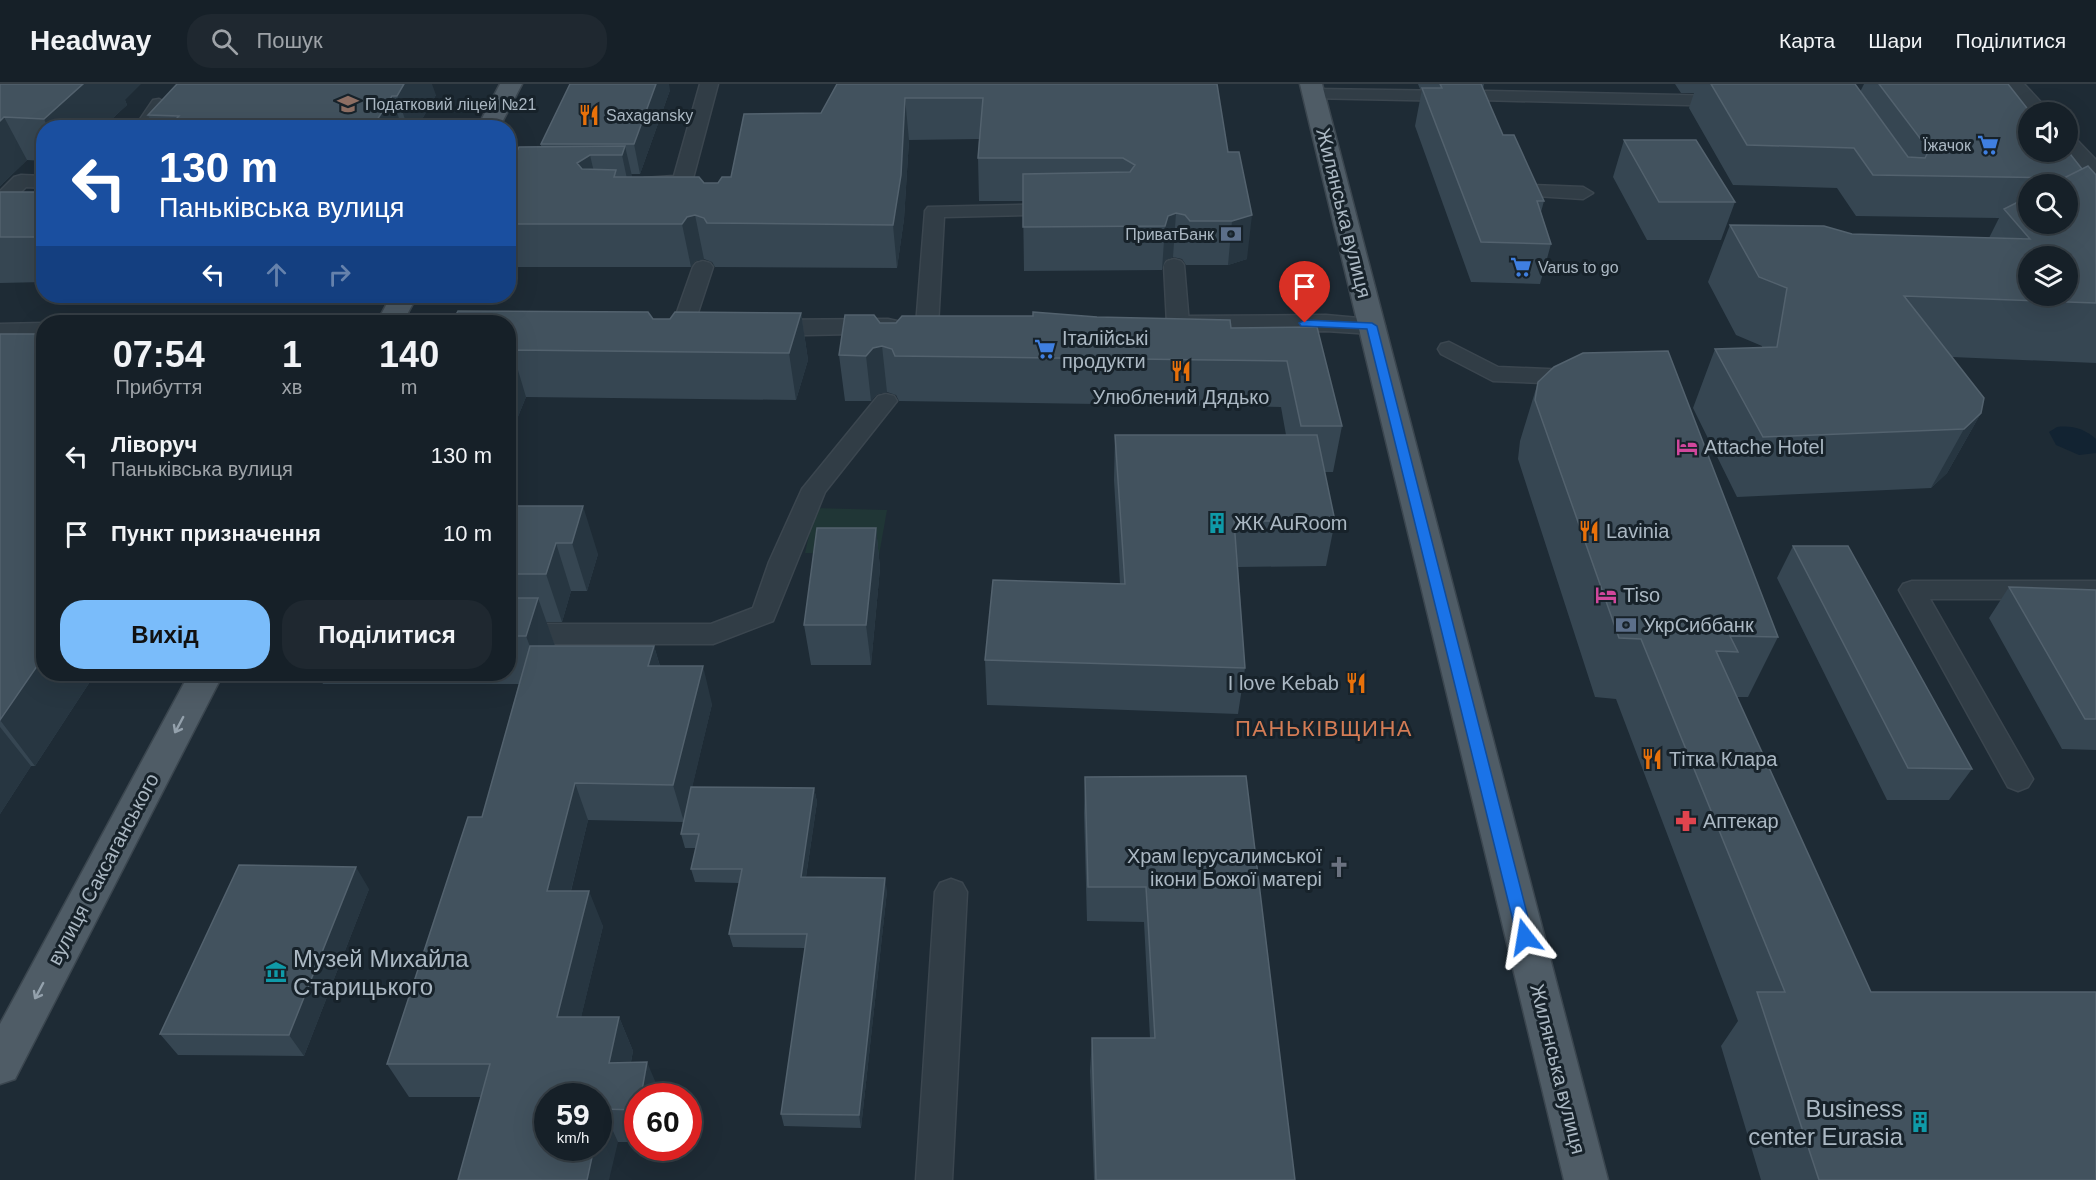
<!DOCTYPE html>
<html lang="uk">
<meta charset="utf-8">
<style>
:root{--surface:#162028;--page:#1f2830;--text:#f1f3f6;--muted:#9ea3a8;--line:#353e45;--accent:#7abcfa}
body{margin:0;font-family:Arial,sans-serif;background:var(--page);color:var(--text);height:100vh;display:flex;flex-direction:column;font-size:22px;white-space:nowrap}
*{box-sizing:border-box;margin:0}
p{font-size:20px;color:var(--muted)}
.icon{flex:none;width:33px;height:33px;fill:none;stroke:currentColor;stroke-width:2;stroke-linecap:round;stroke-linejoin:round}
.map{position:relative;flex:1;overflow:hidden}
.sheet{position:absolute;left:36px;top:231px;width:480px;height:366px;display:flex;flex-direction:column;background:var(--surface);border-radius:24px;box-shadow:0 6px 24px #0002,0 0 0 2px var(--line)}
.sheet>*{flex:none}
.banner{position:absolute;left:36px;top:36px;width:480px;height:183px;border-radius:24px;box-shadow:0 6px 24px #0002,0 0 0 2px var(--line);background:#1a4fa0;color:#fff;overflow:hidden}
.controls{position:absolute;left:2018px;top:18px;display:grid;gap:12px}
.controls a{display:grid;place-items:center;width:60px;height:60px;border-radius:50%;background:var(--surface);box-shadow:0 6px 24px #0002,0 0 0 2px var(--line);font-size:30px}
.speed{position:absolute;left:534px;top:999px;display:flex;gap:12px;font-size:30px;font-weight:700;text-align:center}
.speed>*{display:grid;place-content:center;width:78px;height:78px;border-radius:50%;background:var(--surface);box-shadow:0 6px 24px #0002,0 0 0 2px var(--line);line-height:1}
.speed small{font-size:15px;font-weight:400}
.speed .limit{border:9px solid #d22;background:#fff;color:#111}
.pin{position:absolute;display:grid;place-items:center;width:51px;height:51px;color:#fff;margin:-62px -26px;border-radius:50% 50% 50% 0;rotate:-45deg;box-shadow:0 0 6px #0007}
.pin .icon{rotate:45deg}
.me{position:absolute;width:66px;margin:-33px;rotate:346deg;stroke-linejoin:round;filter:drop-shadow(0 0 4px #0008)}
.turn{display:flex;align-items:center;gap:21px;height:126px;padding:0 24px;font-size:27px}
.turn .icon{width:78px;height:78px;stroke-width:2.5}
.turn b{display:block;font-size:42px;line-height:51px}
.lanes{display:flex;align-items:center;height:57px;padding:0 24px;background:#0003;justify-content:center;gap:30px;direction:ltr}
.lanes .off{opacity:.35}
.eta{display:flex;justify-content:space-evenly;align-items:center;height:102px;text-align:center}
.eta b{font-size:36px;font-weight:600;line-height:42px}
.action{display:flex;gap:12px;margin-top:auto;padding:12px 24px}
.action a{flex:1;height:69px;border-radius:24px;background:var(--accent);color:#111;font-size:24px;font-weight:600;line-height:69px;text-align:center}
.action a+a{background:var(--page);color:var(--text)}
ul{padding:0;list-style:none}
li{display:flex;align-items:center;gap:18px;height:78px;padding:0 24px}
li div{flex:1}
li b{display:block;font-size:22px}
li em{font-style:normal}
header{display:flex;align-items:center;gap:36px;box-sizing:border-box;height:84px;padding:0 30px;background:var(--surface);border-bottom:2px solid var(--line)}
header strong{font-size:28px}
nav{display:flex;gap:33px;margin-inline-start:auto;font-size:21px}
.search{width:420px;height:54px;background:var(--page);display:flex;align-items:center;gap:15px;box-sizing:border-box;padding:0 21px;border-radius:24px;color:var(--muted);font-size:22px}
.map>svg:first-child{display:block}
.green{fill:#203636}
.water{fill:#122332}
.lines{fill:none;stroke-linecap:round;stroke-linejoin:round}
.lane-casing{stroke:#3b464f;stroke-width:3}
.street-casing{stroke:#3b464f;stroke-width:3}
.primary-casing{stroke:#3b464f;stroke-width:3}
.lane{fill:#313d46;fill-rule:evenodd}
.street{fill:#313d46;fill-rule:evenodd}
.primary{fill:#4f5c66;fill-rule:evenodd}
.wall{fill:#364652;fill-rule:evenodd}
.shaded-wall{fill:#273641}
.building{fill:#42525e;stroke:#53626e;stroke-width:1.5;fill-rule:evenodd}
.oneway{stroke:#94a1ac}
.route{fill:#1a73e8;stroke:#114b97;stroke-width:1.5}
.labels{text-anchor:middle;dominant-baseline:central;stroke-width:6;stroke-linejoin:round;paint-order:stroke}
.far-poi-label{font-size:16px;fill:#abb8c3;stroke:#17222a;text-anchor:start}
.street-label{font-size:20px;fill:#abb8c3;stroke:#17222a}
.poi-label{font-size:20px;fill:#abb8c3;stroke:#17222a;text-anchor:start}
.quarter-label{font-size:22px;letter-spacing:1.5px;fill:#d47c55;stroke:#17222a}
.near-poi-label{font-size:24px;fill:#abb8c3;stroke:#17222a;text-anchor:start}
</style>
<header>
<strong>Headway</strong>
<div class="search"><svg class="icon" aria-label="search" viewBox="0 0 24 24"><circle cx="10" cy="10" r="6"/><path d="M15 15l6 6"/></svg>Пошук</div>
<nav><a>Карта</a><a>Шари</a><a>Поділитися</a></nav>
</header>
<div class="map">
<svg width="2096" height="1096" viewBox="0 0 2096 1096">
<rect width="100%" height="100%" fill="#1e2b35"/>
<path class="green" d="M815,424l72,2 -8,45 -74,-2z"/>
<path class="water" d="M2057,343c15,-2 28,2 39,12v14l-17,2 -23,-10 -7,-13z"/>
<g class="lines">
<defs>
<path id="lane" d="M700,0h18l-26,98 -10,6 -38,-2 -3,-4 3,-4 30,-2z
M1314,5l142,2 9,5 -9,5 -148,-3 -3,-4 3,-4z
M1485,7l242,5 9,5 -9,5 -248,-6 -3,-4z
M159,15l9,5 -16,24h-18l19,-28z
M1517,81l7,2 8,18 51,2 10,6 -10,6 -65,-4 -10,-24z
M21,91l23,1v12l-18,-1 -19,19 -7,2v-17l14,-14z
M1061,120l7,2 3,4 -3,4 -124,3 -6,109 -3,5h-16l-3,-5 9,-115 3,-4z
M1174,175l7,2 3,4 5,59 -3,5h-16l-3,-5 -3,-59 3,-4z
M703,177l7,2 3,4 -26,79 -3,5h-16l-3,-5 28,-79 3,-4z
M1449,258l49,25 71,3 8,2 3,5 -3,5 -8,2 -76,-3 -52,-27 -3,-5 3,-5z
M886,310l8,2 3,5 -72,91 -52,129 -60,23h-205v-20h203l42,-16 16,-46 33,-73 76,-93z
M1912,497h184v18h-166l103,180 -5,8 -10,4 -10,-4 -109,-197 4,-6z
M951,795l11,4 5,9 -15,288h-36l19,-288 5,-9z"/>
<path id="street" d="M2001,0h23l26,28 -22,1z
M2067,52l8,2 21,22v21l-8,-2 -26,-27h5z
M1326,231l55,5 4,6 -4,6 -9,2 -46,-3 -141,1 -9,-2 -4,-6 4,-6 9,-2z
M888,235l9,2 4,6 -4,6 -138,3 -9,-2 -4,-6 4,-6 9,-2z
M44,239v16l-44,1v-16z"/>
<path id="primary" d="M500,0h22l-23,44h-22z
M1300,0h22l286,1096h-44z
M391,212h26l-14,26h-26z
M189,590h34l-208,405 -15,5v-60z"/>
</defs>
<use href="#lane" class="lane-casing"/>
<use href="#street" class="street-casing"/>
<use href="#primary" class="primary-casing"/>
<use href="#lane" class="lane"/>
<use href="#street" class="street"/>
<use href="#primary" class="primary"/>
</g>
<path class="wall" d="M0,0l125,16 2,5 -25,23h-58v33l-17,-1 -27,26z
M177,0l259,11 -19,33h-264l-5,-13z
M837,0h380l11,68 19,107 -19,6h-42l-4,-6 -9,-2 -8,3 -3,10 -138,1 -1,-70h-44l-1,-43 1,-19 -70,1 -5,79 -7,49 -182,-1 -3,-5 -8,-3 -9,2 -4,6h-183v-97l33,-23v-3l129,-54 -30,84h-9l1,3 72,6h14l13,-6 90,-64z
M1418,0h66l-1,5 20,46 41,66 -3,11 10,32 -11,40 -69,-2 -56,-156 7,-37h-2z
M1675,0h180l5,8 4,-8h144l20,68 54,17 14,6v188l-144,-6 29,56 -34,60 -16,15 -194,9 -44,-89 22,-59 47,-1v-2l-26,-11 -28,-53 22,-57 122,9 137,4 10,-20 -143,-2 -19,-28 -104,-3 -44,-77 5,-15h-13zM2028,100h39l-39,40z
M1624,56l111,62 -14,38h-74l-34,-63z
M0,108h44v90l-44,1z
M801,229l7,47 -12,40 -270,-3 -18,44v-119l162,-3z
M1033,232l198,12 86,-1 25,99 -9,46h-9l11,49 -9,45 -88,1 7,101 -7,46 -251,-9 -2,-45 135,-76 -6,-104 1,-45h171l-5,-28 -382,-6 -3,-6 -9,-3 -10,2 -6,7h-26l-6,-46 41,-32z
M0,250l44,340h51l-60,92h-4l-31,48z
M1538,298l240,255 -30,60h-11l134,295 225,188h-335l-40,-134 17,-25 -122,-322 -21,-2 -77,-238 2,-18z
M508,422l90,48 -11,37h-16l-9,31h-16l9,24h99l6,20 52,38 -20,83 122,1 3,14 -11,75 81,14 -26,237 -77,-2 -3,-12 24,-166 -72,-1 -4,-13 10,-51 -44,-1 -4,-13 5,-21h-11l-4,-14 2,-12 -95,-2 -17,71 32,35 -22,91h38l14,34 -2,11 30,33 -1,1h-22v46h-20l-137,-45h-72l-22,-33 95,-247 37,-133h-196l-5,-10h190z
M876,444l4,40 -9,97h-60l-7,-40z
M1793,462l179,223 -23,31h-62l-110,-222z
M2009,503l87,3v160l-34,-1 -73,-131z
M1246,692l49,404h-201l-4,-109 2,-33h58l-6,-116 -57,-1 -3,-108 1,-36z
M369,805l-65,167 -126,-1 -18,-21z"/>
<path class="shaded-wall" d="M83,0h58l-16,16 2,5 -25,23h-54l-4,-9z
M404,0h28l4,11 -19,33h-9l-11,-32z
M656,0h13l1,6 -30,84 -6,-30z
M392,12l10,32h-30z
M905,14l4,42 -5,79 -7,49 -4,-43z
M4,33l23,43 -27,26v-65z
M625,62l10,43 -4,9 -9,-43z
M590,71l10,43 -23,-35z
M1176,129l-3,44 -8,3 -3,10 3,-44 3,-10z
M695,131l9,44 -9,2 -4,6 -9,-43 5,-7z
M1252,131l-5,44 -19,6 4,-44z
M801,229l7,47 -12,40 -7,-47z
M882,262l5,46 -10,2 -6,7 -5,-45 7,-8z
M512,266l14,47 -18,44v-84z
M1981,329l-34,60 -16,15 33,-59z
M583,422l15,48 -11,37 -15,-48z
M876,444l4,40 -9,97 -5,-40z
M556,459l15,48 -9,31 -16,-48z
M538,514l17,48 -11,38 -18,-48z
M654,562l11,38 -17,-18z
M44,572v18h51l-60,92 -35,-46z
M703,582l9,38 -28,118 -11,-37z
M0,643l31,39 -31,48z
M575,699l13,37 -26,107 -15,-36z
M814,704l3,14 -13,88 -3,-13z
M356,783l13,22 -65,167 -15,-21z
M885,794l2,13 -26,237 -2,-13z
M589,807l14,35 -30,125 -16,-34z
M619,933l14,34 -9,45 -15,-33z
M647,978l14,33 -1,1h-19z
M603,1025l15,33 -9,38h-22l7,-32h4v-20z"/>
<path class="building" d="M0,0h83l-39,35 -40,-2 -4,4z
M177,0h227l-7,12h-5l-20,32h-94l-106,-5 7,-7 -31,-1z
M570,0h86l-22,60h-93z
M837,0h380l11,68h11l13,63 -20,6h-42l-5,-6 -9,-2 -8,3 -3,10 -142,1v-53l107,-2 5,-7 -12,-7h-145l5,-60h-78l-4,77 -8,50 -186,-2 -3,-5 -9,-3 -8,2 -5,7h-174v-54l11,-23 106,-1 -3,9h-32l-13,8 5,6 34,1 -2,7h85l5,6h14l4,-6h9l13,-63 77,-1z
M1440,0h41l22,51h11l30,66h-7l14,43 -70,-2 -59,-154h20z
M1711,0h144l53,73 17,1 4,-8 -50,-66h129l22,28h-2v40h39v-2l15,19 -18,9 -191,-3 -19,-27 -107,-3z
M1624,56h72l39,62h-76z
M2088,82l8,9v128l-192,-7 80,102 -3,15 -17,16 -201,8 -48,-88 62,-2 10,-59 -28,-11 -29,-52 94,1 28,8 178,5 -26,-30 24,-12v27h39v-40h-15zM2028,172h39v40h-39z
M0,108h44v45h-44z
M458,227l190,1 5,7h17l5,-7 126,1 -12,40 -277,-3 -4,7v-35h-56z
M1033,228l64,5 133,3 1,8 86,-1 25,99h-41l-14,-65 -392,-5 -3,-7 -10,-3 -9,2 -7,8 -27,-1 6,-40h29l6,8h16l6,-7h131z
M0,250h44v322l-44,64z
M1668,267l110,286 -48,-1 8,16 -22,-1 155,341h225v188h-277l-62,-188h28l-144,-353 -22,-1 -84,-238 3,-18 16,-15 29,-14z
M1115,351h202l18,86h-101l11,147 -260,-8 8,-80 132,4z
M508,422h75l-11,37h-16l-10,31h-38z
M817,444h59l-10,97h-62z
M1793,462h55l124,223 -64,-1z
M2009,503l87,3v129h-11z
M508,514h30l-12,38h-18z
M530,562h124l-6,20h55l-30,119 -98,-2 -28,108h42l-32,126h62l-10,46 38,-1 -6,34h-3v14l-35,-1 -5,19v-32h-50v52h46l-7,32h-129l32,-116h-103l81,-247h14z
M1246,692l49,404h-199l-4,-142h63l-9,-151h-58l-3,-110z
M691,703l123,1 -13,89 84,1 -26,237 -78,-1 26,-180h-78l13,-65h-51l8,-35h-18z
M239,781l117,2 -67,168 -129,-1z"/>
<defs><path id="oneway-shaft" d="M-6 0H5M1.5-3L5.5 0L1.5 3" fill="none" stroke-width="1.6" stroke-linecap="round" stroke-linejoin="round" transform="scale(1.5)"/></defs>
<g class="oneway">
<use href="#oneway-shaft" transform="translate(179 641) rotate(118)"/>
<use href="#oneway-shaft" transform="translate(39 907) rotate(118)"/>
</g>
<path class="route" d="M1305,236l67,3 5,3 156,611 -2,5h-12l-2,-5 -150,-608 -66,-3 -2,-3z"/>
<defs>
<symbol id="school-bare" viewBox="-9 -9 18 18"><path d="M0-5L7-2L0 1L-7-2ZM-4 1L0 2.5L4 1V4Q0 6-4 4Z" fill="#8d6e63" stroke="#17222a" stroke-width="2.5" paint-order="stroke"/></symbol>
<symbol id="restaurant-bare" viewBox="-9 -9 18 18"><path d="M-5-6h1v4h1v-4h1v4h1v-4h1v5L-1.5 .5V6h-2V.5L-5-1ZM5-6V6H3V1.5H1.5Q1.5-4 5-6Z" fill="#e8710a" stroke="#17222a" stroke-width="2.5" paint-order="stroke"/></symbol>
<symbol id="supermarket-bare" viewBox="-9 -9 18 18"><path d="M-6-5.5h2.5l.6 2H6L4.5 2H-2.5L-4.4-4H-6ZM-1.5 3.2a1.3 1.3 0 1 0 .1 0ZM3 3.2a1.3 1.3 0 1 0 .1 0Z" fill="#3f7fe0" stroke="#17222a" stroke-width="2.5" paint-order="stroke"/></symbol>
<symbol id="bank-bare" viewBox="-9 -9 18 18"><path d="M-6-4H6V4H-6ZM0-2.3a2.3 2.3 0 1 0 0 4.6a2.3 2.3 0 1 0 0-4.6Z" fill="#5c6f8a" stroke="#17222a" stroke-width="2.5" paint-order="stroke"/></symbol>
<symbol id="hotel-bare" viewBox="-9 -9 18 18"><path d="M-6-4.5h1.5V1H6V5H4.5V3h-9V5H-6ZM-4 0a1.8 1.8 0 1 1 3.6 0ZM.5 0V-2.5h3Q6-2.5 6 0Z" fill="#d1479c" stroke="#17222a" stroke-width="2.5" paint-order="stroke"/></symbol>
<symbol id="building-bare" viewBox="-9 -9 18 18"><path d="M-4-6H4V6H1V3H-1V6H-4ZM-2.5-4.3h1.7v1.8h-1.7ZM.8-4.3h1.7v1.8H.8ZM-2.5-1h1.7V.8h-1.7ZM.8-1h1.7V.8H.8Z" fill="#0f9aa8" stroke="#17222a" stroke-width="2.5" paint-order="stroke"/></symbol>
<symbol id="pharmacy-bare" viewBox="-9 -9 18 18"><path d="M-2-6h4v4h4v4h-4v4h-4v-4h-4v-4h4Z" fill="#e0444e" stroke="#17222a" stroke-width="2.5" paint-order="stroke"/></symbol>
<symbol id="church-bare" viewBox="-9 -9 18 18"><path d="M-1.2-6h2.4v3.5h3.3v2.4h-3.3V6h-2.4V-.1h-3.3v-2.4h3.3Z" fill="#6b7280" stroke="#17222a" stroke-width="2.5" paint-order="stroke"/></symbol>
<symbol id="museum-bare" viewBox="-9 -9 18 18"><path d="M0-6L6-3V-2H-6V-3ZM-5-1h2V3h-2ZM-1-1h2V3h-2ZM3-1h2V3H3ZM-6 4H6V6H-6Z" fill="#0f9aa8" stroke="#17222a" stroke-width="2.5" paint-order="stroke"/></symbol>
</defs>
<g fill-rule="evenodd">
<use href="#school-bare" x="333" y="5" width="30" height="30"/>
<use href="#restaurant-bare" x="574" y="16" width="30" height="30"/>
<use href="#supermarket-bare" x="1973" y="46" width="30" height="30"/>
<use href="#bank-bare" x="1216" y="135" width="30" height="30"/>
<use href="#supermarket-bare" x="1506" y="168" width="30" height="30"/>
<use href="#supermarket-bare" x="1030" y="250" width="30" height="30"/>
<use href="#restaurant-bare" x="1166" y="272" width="30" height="30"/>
<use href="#hotel-bare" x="1672" y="348" width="30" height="30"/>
<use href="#building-bare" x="1202" y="424" width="30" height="30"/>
<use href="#restaurant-bare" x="1574" y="432" width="30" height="30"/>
<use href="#hotel-bare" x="1591" y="496" width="30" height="30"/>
<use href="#bank-bare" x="1611" y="526" width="30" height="30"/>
<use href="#restaurant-bare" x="1341" y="584" width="30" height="30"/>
<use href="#restaurant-bare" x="1637" y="660" width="30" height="30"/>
<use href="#pharmacy-bare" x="1671" y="722" width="30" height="30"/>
<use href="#church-bare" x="1324" y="768" width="30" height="30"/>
<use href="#museum-bare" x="261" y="873" width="30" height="30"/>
<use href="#building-bare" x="1905" y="1023" width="30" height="30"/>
</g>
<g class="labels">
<g class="far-poi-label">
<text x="365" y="20">Податковий ліцей №21</text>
<text x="606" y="31">Saxagansky</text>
<text x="1971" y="61" text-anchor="end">Їжачок</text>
<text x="1214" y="150" text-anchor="end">ПриватБанк</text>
<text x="1538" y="183">Varus to go</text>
</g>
<g class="street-label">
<text transform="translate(1344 129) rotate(76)">Жилянська вулиця</text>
<text transform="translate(103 785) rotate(-62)">вулиця Саксаганського</text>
<text transform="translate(1558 985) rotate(76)">Жилянська вулиця</text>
</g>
<g class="poi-label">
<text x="1062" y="254">Італійські<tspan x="1062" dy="23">продукти</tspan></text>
<text x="1181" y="313" text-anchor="middle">Улюблений Дядько</text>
<text x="1704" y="363">Attache Hotel</text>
<text x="1234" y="439">ЖК AuRoom</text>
<text x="1606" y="447">Lavinia</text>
<text x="1623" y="511">Tiso</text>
<text x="1643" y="541">УкрСиббанк</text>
<text x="1339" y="599" text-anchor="end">I love Kebab</text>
<text x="1669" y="675">Тітка Клара</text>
<text x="1703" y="737">Аптекар</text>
<text x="1322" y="772" text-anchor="end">Храм Ієрусалимської<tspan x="1322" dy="23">ікони Божої матері</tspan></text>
</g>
<g class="quarter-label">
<text x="1324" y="644">ПАНЬКІВЩИНА</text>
</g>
<g class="near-poi-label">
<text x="293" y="874">Музей Михайла<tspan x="293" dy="28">Старицького</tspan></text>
<text x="1903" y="1024" text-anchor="end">Business<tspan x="1903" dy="28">center Eurasia</tspan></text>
</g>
</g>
</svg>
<div class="controls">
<a><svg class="icon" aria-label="sound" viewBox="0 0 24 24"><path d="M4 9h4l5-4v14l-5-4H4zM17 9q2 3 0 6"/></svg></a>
<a><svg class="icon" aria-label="search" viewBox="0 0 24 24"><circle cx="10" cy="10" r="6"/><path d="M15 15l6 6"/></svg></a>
<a><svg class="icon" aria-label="layers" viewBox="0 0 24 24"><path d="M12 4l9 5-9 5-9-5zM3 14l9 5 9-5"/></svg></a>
</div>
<div class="speed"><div>59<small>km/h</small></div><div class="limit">60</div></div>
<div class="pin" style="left:1305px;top:239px;background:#d93025"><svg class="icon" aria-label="arrive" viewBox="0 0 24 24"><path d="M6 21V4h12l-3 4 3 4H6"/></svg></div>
<svg class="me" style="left:1525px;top:853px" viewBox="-20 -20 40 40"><path d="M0-17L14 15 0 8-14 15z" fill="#1a73e8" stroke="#fff" stroke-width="4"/></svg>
<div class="banner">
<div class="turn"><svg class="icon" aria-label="left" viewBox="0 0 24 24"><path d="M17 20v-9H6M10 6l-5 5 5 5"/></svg><div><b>130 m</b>Паньківська вулиця</div></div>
<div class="lanes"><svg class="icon" aria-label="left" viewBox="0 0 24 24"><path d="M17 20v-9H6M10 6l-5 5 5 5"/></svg><svg class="icon off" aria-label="ahead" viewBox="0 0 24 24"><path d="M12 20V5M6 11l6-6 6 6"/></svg><svg class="icon off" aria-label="right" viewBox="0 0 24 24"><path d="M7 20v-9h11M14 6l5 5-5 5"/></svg></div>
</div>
<section class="sheet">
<div class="eta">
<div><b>07:54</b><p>Прибуття</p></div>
<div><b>1</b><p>хв</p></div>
<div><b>140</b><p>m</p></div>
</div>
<ul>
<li><svg class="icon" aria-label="left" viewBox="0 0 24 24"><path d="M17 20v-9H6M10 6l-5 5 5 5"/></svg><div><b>Ліворуч</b><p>Паньківська вулиця</p></div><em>130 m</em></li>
<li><svg class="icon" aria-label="arrive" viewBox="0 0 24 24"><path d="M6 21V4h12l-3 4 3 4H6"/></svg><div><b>Пункт призначення</b></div><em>10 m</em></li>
</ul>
<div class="action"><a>Вихід</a><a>Поділитися</a></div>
</section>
</div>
